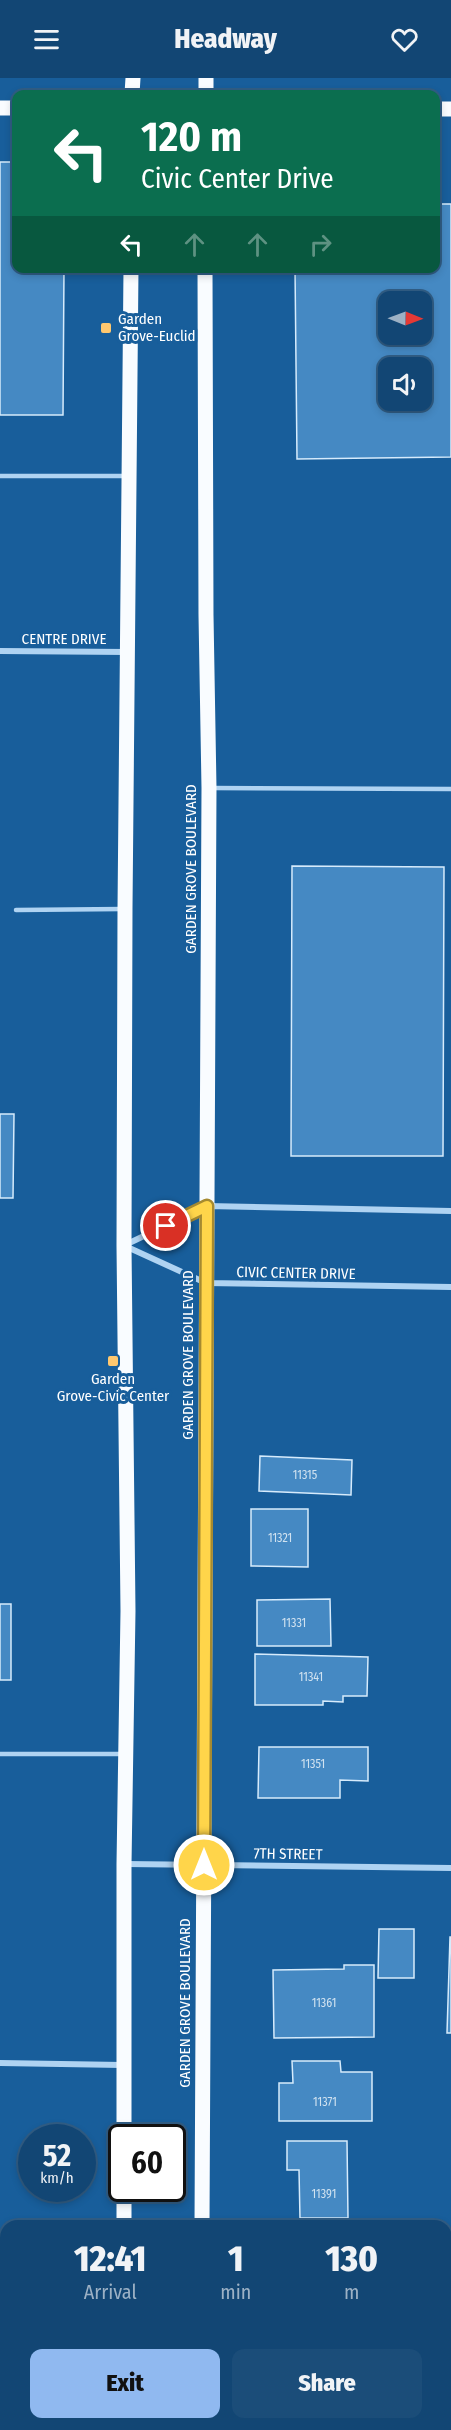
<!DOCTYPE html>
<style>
:root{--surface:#124674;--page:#1b4d79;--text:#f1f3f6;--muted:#9cb1c5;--line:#315e86;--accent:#90b9f0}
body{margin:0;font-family:"Fira Sans Condensed",sans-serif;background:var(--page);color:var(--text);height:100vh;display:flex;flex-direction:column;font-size:22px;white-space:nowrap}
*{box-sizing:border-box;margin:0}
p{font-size:20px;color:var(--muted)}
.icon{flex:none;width:33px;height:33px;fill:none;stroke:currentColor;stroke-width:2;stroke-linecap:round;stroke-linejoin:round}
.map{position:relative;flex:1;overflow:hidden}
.drawer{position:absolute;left:0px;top:2142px;width:452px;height:210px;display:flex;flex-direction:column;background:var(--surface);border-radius:18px 18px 0 0;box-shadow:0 3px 9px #0003,0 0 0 2px var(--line)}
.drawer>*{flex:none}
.top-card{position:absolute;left:12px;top:12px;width:428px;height:183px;border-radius:12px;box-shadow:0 3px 9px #0003,0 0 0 2px var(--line);background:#0b6e4f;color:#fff;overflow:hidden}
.needle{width:39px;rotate:91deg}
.fabs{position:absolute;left:378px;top:213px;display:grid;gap:12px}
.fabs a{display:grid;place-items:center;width:54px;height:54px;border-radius:12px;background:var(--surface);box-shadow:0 3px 9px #0003,0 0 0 2px var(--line);font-size:30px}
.speed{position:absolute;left:18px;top:2046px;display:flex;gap:12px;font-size:30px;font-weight:700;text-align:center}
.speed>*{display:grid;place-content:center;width:78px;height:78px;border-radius:50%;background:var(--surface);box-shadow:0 3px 9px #0003,0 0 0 2px var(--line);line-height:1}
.speed small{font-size:15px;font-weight:400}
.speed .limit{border:3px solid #111;border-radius:9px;background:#fff;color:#111}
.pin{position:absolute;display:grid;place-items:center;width:51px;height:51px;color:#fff;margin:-26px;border:3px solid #fff;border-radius:50%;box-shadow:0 2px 6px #0007}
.me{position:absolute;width:66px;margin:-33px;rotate:0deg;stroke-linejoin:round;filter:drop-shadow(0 0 4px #0008)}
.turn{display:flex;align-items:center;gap:21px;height:126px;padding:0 30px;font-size:27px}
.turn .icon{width:78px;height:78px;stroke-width:2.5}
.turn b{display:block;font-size:42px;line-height:51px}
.lanes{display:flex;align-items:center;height:57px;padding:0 30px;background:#0003;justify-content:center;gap:30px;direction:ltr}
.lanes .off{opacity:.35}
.eta{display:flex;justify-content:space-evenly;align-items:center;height:102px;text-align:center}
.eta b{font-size:36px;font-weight:800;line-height:42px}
.primary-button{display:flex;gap:12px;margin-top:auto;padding:12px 30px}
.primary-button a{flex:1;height:69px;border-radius:12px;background:var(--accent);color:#111;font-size:24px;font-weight:800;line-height:69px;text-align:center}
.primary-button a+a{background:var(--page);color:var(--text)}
header{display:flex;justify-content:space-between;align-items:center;height:78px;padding:0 30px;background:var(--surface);font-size:27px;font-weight:800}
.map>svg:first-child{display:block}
.building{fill:#4589c3;stroke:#d6ebfc;stroke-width:1.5;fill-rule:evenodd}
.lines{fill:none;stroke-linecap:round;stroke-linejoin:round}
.service{stroke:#afd3f2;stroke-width:4.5}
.minor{stroke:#afd3f2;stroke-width:6}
.tertiary{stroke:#afd3f2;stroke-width:10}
.primary{stroke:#f9fcff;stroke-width:15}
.route-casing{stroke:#a68a30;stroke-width:15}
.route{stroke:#ffd54a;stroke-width:10}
.poi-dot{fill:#ffc86f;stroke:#185e9b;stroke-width:2}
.labels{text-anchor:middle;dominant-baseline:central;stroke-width:6;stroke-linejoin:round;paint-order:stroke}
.number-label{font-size:12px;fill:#d0e2f0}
.poi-label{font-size:15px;fill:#fff;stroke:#185e9b;text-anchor:start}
.street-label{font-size:15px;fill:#fff;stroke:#185e9b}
</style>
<header><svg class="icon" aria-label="menu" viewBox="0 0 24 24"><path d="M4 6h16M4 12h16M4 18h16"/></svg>Headway<svg class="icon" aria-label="heart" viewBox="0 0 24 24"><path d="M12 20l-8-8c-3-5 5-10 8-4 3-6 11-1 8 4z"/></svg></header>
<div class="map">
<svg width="451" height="2352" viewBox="0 0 451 2352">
<rect width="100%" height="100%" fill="#185e9b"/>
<path class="building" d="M0,84h16v106h48l-1,147h-63z
M435,126h16v253l-154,2 -2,-191h140zM388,224h34v32h-34zM388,290h34v32h-34z
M292,788l152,1 -1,289h-152z
M0,1036h14l-1,84h-13z
M260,1378l92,4 -1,35 -92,-4z
M251,1431h57v58l-57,-1z
M330,1521l1,47h-74v-46z
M0,1526h11v76h-11z
M255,1576l113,3 -1,39h-24v6l-20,-1v4h-68z
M259,1669h109v34l-28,-1v18h-82z
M379,1851h35v49h-36z
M450,1859h1v96h-4z
M344,1887h30v72l-100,1 -1,-68 71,-1z
M292,1983h48l1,11h31v49h-93v-38h14z
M287,2063h60l1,77h-48l-1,-48h-12z
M33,2346h24l-1,6h-24z"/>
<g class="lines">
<path class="service" d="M0,398h126
M211,710l240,1
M16,832l107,-1
M0,1676h123"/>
<path class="minor" d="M0,573l127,1
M125,1167l82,-39 244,5
M125,1168l81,37 245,4
M125,1786l326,4
M0,1985l122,2"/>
<path class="tertiary" d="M446,2336h5"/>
<path class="primary" d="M132,16l1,-16
M206,16v-16
M0,30h16
M435,31h16
M124,2060v-274l4,-253 -4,-365 1,-337 6,-641
M124,2148v-38
M202,2148l7,-1438 -3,-173 -1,-347
M121,2352v-6
M200,2352l1,-6"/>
</g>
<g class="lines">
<defs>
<path id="route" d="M166,1148l41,-20 -3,659"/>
</defs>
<use href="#route" class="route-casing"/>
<use href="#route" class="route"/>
</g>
<g class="poi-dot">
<rect x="100" y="244" width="12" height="12" rx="3"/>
<rect x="107" y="1277" width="12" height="12" rx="3"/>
</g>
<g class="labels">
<g class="number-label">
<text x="305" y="1397">11315</text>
<text x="280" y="1460">11321</text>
<text x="294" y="1545">11331</text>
<text x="311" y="1599">11341</text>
<text x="313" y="1686">11351</text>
<text x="324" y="1925">11361</text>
<text x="325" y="2024">11371</text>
<text x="324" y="2116">11391</text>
</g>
<g class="poi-label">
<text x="118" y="241">Garden<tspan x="118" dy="17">Grove-Euclid</tspan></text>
<text x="113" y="1301" text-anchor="middle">Garden<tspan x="113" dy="17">Grove-Civic Center</tspan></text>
</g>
<g class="street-label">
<text x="64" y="561">CENTRE DRIVE</text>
<text transform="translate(191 791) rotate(-90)">GARDEN GROVE BOULEVARD</text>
<text transform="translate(296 1195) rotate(1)">CIVIC CENTER DRIVE</text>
<text transform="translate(188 1277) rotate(-90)">GARDEN GROVE BOULEVARD</text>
<text transform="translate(288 1776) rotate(1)">7TH STREET</text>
<text transform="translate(185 1925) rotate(-90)">GARDEN GROVE BOULEVARD</text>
</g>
</g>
</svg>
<div class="fabs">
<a><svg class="needle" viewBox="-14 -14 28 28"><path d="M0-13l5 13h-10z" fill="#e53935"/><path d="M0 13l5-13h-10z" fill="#9cb1c5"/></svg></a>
<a><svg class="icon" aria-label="sound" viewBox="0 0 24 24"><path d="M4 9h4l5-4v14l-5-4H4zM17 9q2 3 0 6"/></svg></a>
</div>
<div class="speed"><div>52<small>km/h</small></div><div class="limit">60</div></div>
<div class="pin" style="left:166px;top:1148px;background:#d93025"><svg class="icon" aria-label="arrive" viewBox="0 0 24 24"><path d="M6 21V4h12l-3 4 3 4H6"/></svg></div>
<svg class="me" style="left:204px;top:1787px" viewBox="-20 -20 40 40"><circle r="17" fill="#ffd54a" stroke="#fff" stroke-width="3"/><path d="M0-11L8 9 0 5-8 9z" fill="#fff"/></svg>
<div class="top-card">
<div class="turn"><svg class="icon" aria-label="left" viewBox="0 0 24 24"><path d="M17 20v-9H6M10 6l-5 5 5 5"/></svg><div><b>120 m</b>Civic Center Drive</div></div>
<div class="lanes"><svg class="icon" aria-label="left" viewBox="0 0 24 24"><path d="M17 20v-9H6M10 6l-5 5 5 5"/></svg><svg class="icon off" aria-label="ahead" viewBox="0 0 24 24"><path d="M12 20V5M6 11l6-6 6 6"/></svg><svg class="icon off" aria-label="ahead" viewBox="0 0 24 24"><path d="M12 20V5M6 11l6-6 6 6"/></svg><svg class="icon off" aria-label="right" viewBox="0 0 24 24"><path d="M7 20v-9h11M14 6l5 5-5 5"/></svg></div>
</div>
<section class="drawer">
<div class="eta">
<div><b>12:41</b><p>Arrival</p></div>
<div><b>1</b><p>min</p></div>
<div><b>130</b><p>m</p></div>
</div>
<div class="primary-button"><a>Exit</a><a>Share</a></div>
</section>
</div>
